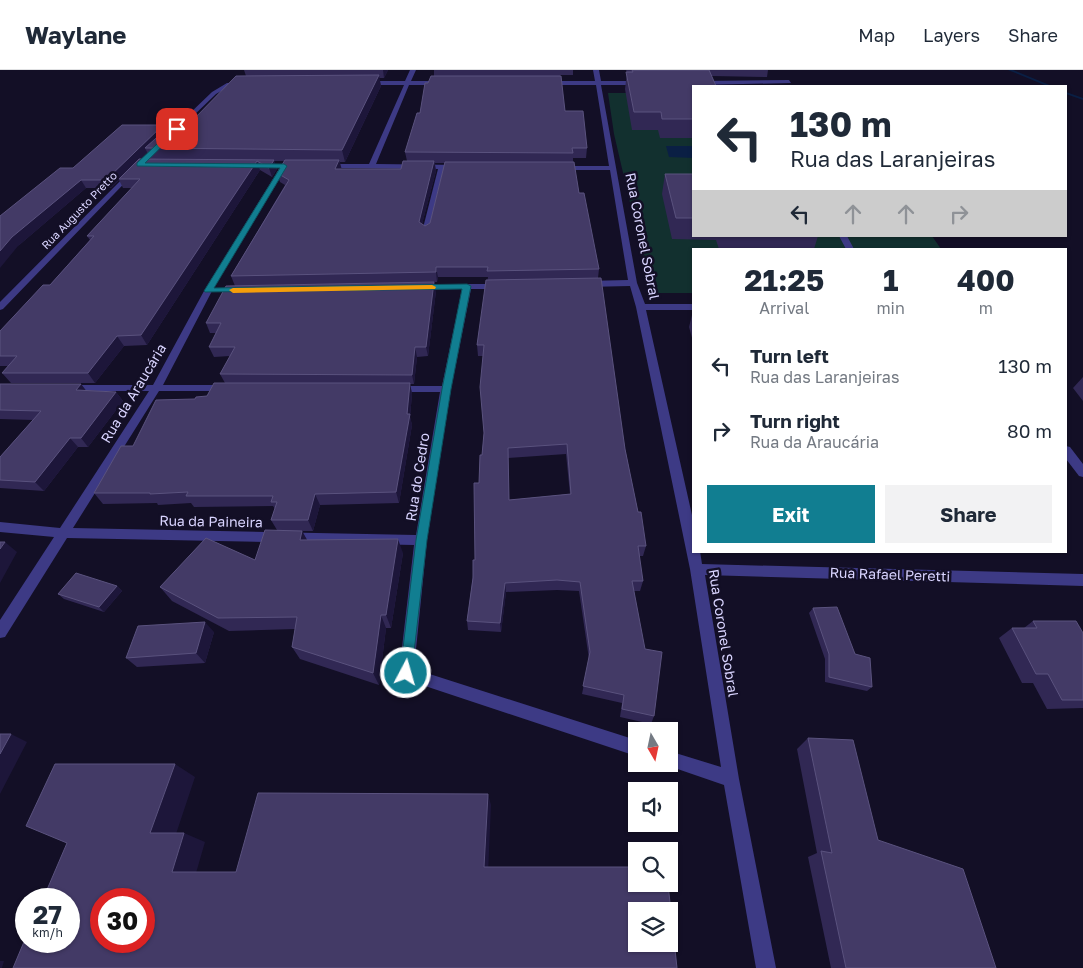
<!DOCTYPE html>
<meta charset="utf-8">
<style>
:root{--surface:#fff;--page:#f2f2f3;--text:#1f2937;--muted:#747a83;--line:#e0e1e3;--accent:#117e91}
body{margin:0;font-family:"Golos Text",sans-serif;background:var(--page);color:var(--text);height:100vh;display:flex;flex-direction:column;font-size:19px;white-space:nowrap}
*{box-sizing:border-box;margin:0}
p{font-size:16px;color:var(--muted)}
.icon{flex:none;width:28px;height:28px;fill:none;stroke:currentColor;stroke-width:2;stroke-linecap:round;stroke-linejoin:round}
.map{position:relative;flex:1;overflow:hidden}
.side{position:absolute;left:692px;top:178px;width:375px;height:305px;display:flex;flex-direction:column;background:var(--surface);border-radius:0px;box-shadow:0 1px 4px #0004}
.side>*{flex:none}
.hud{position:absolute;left:692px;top:15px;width:375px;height:152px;border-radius:0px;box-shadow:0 1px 4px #0004;background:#fff;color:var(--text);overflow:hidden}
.needle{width:32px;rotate:171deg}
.tools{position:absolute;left:628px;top:652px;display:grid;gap:10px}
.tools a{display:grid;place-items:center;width:50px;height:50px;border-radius:0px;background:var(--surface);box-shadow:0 1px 4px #0004;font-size:25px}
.speed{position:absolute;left:15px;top:818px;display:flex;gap:10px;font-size:25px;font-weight:700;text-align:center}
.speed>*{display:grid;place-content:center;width:65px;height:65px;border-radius:50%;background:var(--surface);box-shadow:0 1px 4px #0004;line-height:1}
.speed small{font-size:12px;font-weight:400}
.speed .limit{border:8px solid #d22;background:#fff;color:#111}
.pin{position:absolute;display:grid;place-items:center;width:42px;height:42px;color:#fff;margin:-21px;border-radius:10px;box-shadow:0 2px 8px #0006}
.me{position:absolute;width:55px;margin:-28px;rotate:6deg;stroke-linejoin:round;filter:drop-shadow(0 0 4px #0008)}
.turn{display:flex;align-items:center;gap:18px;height:105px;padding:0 15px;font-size:22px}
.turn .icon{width:65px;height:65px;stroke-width:2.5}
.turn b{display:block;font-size:35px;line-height:42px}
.lanes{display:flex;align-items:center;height:48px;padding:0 15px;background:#0003;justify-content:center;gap:25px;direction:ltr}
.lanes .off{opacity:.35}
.eta{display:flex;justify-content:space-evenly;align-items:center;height:85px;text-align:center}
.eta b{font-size:30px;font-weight:700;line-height:35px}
.cta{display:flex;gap:10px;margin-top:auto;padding:10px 15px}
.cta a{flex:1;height:58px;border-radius:0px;background:var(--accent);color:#fff;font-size:20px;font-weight:700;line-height:58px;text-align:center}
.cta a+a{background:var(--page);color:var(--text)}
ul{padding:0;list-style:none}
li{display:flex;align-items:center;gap:15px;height:65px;padding:0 15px}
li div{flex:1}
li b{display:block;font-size:19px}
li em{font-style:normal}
header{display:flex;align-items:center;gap:30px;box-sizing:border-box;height:70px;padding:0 25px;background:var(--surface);border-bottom:1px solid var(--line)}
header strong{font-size:24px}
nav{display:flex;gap:28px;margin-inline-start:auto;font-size:18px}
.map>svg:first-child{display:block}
.green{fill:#12302f}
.water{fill:#0a1f44}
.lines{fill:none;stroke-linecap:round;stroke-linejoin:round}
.stream{fill:#0a1f44;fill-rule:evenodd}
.minor{fill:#3d3a85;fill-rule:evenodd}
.wall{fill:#312854;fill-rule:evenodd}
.shaded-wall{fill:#1d163a}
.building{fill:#433a66;stroke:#5a527e;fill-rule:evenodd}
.route{fill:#117e91;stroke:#0b525e}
.slow{fill:#f59e0b}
.labels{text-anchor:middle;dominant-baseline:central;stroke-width:5;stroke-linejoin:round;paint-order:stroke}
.far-street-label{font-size:11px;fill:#d9d4ff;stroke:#130f26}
.street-label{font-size:14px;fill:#d9d4ff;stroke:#130f26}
</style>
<header>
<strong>Waylane</strong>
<nav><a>Map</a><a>Layers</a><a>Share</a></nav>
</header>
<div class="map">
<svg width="1083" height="898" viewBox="0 0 1083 898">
<rect width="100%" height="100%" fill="#130f26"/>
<path class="green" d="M608,23h86v143h238l9,13h-247v44h-43l-37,-159z"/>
<path class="water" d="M666,76h28v12l-25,-1z"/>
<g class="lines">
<path class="stream" d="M1008,0h5l39,16h-5z
M1066,22l17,6v2l-17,-6z"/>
<path class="minor" d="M410,0h6l-5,11h33l3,2 -3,2h-35l-33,79 84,1 3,2 -3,2h-15l-15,63 -4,2 -4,-2 16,-63 -113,-1 -3,-2 3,-2h44l35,-79h-40l-3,-2 3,-2h41z
M593,0h6l2,11h40l3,2 -3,2h-40l36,198 8,21h49v6h-48l48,214v27h6l2,13 381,10v12l-378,-11 34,204 37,189h-20l-32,-183 -61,-21h6v-13l52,16 -31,-198 -54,-262 -6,-21 -44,1 -4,-3 4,-3 42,-1 -18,-110h-50l-3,-2 3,-2h49l-13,-81h-50l-3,-2 3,-2h49z
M789,10l2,3 -92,2 -3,-2 3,-2z
M244,12v2l-14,2 -14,8 -74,71 -139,144 -3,1v-8l138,-139 74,-71 15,-9z
M284,94l3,2 -75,125 -49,94h66l5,3 -5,3h-70l-86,137 343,7 24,-143h-46l-5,-3 5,-3h48l20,-97 -44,1 -4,-3 4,-3h86l1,2 -4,3h-30l-20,100 -24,151 -13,129 222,71v16l-235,-78 -2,-5 15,-128 -347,-7 -62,99 -5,1v-18l54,-83 -54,-5v-10l60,6 89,-137h-83l-5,-3 5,-3h87l51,-94 77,-125z
M839,166h8l7,13h-8z
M1066,376l4,1 13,17v13l-4,-1 -13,-17z"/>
</g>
<path class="wall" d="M244,0h144l-4,8h-5l2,8 -36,76h-5l1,7h60l6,-8 -2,-9 15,-39 8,-30 6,-7v-6h139v5h-13l5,36 22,37 -1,10h-13v4l6,31 20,76 -1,9 27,171 13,63 8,34 -3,10h-4l4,25 -3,10h-6l20,125 -3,8 -31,-7 2,-14 -40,-9 7,-35 -10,-68 -22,-1 -51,2 -5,40 -33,-2 -1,-9 8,-61 4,-77 5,-50 -1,-77h-5l-1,-11 11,-68h-50l-1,5 -202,4 -4,-10 54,-91 -5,-3 -3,-9 7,-12h-10l3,8 -5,8 -12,-7 -113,175 -23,1 -29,37h-84l-9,-10 7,-7h-9v-35l50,-46 40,-45 -3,-4 45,-48h-9l-4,-8 -8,8h-25l-68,58 55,-78 90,-43 2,5 26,-8 55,-46zM147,82l3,7h-10zM435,93h10l-15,60 -5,3 -3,-2 14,-53zM566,384l4,40 -61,6 -1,-42z
M626,0h142l-1,7 -55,-1 -18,10v52h-34l-2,-8h-26l-7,-41 2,-17z
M665,104h29v62h124l-4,13h-95l-3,-9 -44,-1 -10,-45z
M436,221l-8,65 -11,1 -3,27h-4l2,10 -2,23 2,8 -13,78 -79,2 -7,26h-11l5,9 96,13 -12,75h-5l-7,57 -79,-26 -8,-12 3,-18 -66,2 -57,-30 -12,-14 95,-27 22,-30 -6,-10 4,-11 -2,-3 -79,1 -3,-4 -33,2 -1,-2 -54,1 -9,-11 39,-47 62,-47 12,-3 18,-13 -5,-9 10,-18 -16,1 -5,-10 7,-14h-6l-4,-10z
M692,245h2v30l-5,-18z
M1083,307v24l-10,-13z
M0,314h81l4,6 31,2 7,9 -35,46h-10l-34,44 -44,-3v-31l33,-37 -33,-1z
M117,516l5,5 -18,21 -40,-13 -6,-5z
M813,538l42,46 17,33 -5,4 -42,-9v-23l-16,-46z
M1033,551l50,12v75l-36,1 -14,-26h-11l-23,-45 13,-10h12z
M214,562l-9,31 -68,4 -11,-9z
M808,668l70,102 118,128h-165l-23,-111 9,-4 -20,-104z"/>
<path class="shaded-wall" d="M383,0h5l-4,8z
M379,5l2,11 -36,76 -3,-12z
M163,55l4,8 -22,15 2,4 -36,36 -5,-8z
M274,90l3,9 -5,8 -3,-9z
M339,90l3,10 -7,-1z
M257,91l3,9 -113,175 -6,-10z
M434,91l2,10 -16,61 -1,-10z
M81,110l5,8 -68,58 -18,22v-17l12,-14z
M436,197l2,10 -1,5 -1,-10z
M434,212l2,9 -8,65 -2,-9z
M117,266l7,10 -29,37 -7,-10z
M415,277l2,10 -3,27 -2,-9z
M410,313l2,11 -2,23 2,8 -13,78 -3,-11 11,-78z
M81,314l7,9 -12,-3z
M116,322l7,9 -35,46 -7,-9z
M70,368l8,9 -34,44 -9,-9z
M315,424l5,11 -7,26 -5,-11z
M302,461l8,14 -10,-5z
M398,469l5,14 -12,75 -5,-13z
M5,472l12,10 -17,31v-34z
M505,513l1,9 -5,40 -1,-9z
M117,516l5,5 -18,21 -5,-5z
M381,545l5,13 -7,57 -6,-12z
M205,552l9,10 -9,31 -9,-10z
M11,664l16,8 -27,52v-40z
M175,694l20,13 -22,66 -23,-10z
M488,724l3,11 -3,70 -4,-8z
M184,763l21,9 -11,38 -22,-8z
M0,891h4l-2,7h-2z"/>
<path class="building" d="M632,0h77l7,16h-22v33h-32l-1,-7h-27l-8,-40h7z
M379,5l-37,75 -197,-2 29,-26h17l45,-46z
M431,6h130l4,35h18l4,37h-15l1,5 -168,-1 12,-39h3l5,-30h3z
M122,55h41l-57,55h-25l-69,57 -12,14v-35l60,-48h13z
M139,89l135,1 -5,8 -12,-7 -116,174 -24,1 -29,37h-86l15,-17h-17v-25l43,-46h7l44,-49h-7l53,-57h-21z
M285,90h54l-4,9h66l2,-8h31l-15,61 6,4 5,-3 15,-61h129l5,31h5l15,76 -112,2 1,-4h-52v5l-205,4 58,-96 -12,-7z
M665,104h29v44h-18z
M601,208l24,171 13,63h3l5,34h-8l5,35h-11l13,68 17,3 -8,64 -32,-7 2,-14 -41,-9 7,-34 -10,-70 -23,-2 -52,3 -5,40 -33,-2 6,-43v-18h2l-1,-77h5l1,-28h2l2,-22 -4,-46 4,-42h-7l9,-65zM567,374l4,50 -62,6 -1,-52z
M434,212l-8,65h-11l-3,28 -192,-1 15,-27h-26l12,-24h-15l20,-37z
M214,313h196l-3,31h3l-14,78 -81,2 -7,26h-37l6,-18h-6l2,-6h-87l2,-4 -38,2v-1h-56l27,-47h12l23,-46 39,-1 1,-2 11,-1z
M0,314h81l-5,6 40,2 -35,46h-11l-35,44 -35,-2v-23l41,-46 -41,-1z
M265,460l37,1 -2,9 98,-1 -12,76h-5l-8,58 -81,-26 5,-30 -79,1 -58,-31 46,-49 49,22z
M0,472h5l-5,7z
M76,503l41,13 -18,21 -41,-13z
M837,537l18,47 15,4 2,29 -43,-10v-23l-16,-46z
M1033,551h43l7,12v67h-21l-14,-26h-12l-24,-46h25z
M205,552l-9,31 -70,5 12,-32z
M0,664h11l-11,20z
M808,668l45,2 25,100 85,29 33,99h-150l-25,-117 11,2z
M55,694h120l-25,69h34l-12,39h64l22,-79 230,1 -4,73h152v17h32l9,84h-664l13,-31v4h43v-42h-26l24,-56 -41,-17zM101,829h43v42h-43zM636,841h33v33h-33z"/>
<path class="route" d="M175,57l5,2 -35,34 139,1 3,2 -73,122 253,-4 4,2 -20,103 -24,151 -16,138 -5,2 -4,-2 -2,-5 16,-133 26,-151 20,-100 -257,3 -1,-1 76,-123 -143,-2v-3z"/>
<path class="slow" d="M432,215l4,2 -1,2 -202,4 -4,-3 4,-2z"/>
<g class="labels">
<g class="far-street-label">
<text transform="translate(79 140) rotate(-46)">Rua Augusto Pretto</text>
</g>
<g class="street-label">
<text transform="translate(643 166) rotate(79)">Rua Coronel Sobral</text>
<text transform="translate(133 323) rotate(-59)">Rua da Araucária</text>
<text transform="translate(417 407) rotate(-81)">Rua do Cedro</text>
<text transform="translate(211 451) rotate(1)">Rua da Paineira</text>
<text transform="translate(890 504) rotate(2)">Rua Rafael Peretti</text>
<text transform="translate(724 563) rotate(81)">Rua Coronel Sobral</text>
</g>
</g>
</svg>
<div class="tools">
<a><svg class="needle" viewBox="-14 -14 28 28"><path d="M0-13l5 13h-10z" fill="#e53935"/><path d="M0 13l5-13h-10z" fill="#747a83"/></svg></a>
<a><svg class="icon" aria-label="sound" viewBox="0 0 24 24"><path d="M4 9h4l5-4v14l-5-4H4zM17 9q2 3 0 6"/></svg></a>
<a><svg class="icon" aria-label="search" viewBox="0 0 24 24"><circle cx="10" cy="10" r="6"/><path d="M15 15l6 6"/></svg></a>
<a><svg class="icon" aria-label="layers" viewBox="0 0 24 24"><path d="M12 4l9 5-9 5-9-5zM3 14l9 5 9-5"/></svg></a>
</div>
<div class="speed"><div>27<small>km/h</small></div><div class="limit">30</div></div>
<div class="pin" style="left:177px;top:59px;background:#d93025"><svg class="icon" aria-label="arrive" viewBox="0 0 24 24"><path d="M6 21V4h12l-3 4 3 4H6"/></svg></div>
<svg class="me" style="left:406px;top:603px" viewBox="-20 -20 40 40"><circle r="17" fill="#117e91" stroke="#fff" stroke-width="3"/><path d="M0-11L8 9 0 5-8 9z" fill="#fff"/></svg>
<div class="hud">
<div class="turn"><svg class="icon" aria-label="left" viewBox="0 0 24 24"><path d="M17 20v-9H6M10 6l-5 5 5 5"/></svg><div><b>130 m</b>Rua das Laranjeiras</div></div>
<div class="lanes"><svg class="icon" aria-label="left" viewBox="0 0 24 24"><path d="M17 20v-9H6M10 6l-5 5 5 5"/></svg><svg class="icon off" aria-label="ahead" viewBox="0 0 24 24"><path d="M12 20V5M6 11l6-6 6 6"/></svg><svg class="icon off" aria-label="ahead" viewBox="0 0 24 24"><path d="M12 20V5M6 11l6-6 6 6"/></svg><svg class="icon off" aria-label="right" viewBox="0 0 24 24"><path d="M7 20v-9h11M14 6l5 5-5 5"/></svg></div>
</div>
<section class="side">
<div class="eta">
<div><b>21:25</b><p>Arrival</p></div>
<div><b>1</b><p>min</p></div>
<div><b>400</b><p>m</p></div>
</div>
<ul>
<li><svg class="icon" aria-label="left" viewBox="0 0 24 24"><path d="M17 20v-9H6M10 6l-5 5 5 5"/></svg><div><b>Turn left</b><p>Rua das Laranjeiras</p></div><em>130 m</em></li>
<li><svg class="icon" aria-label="right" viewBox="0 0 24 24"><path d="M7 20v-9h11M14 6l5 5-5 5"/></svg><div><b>Turn right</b><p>Rua da Araucária</p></div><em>80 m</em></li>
</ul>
<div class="cta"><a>Exit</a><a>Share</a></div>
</section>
</div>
